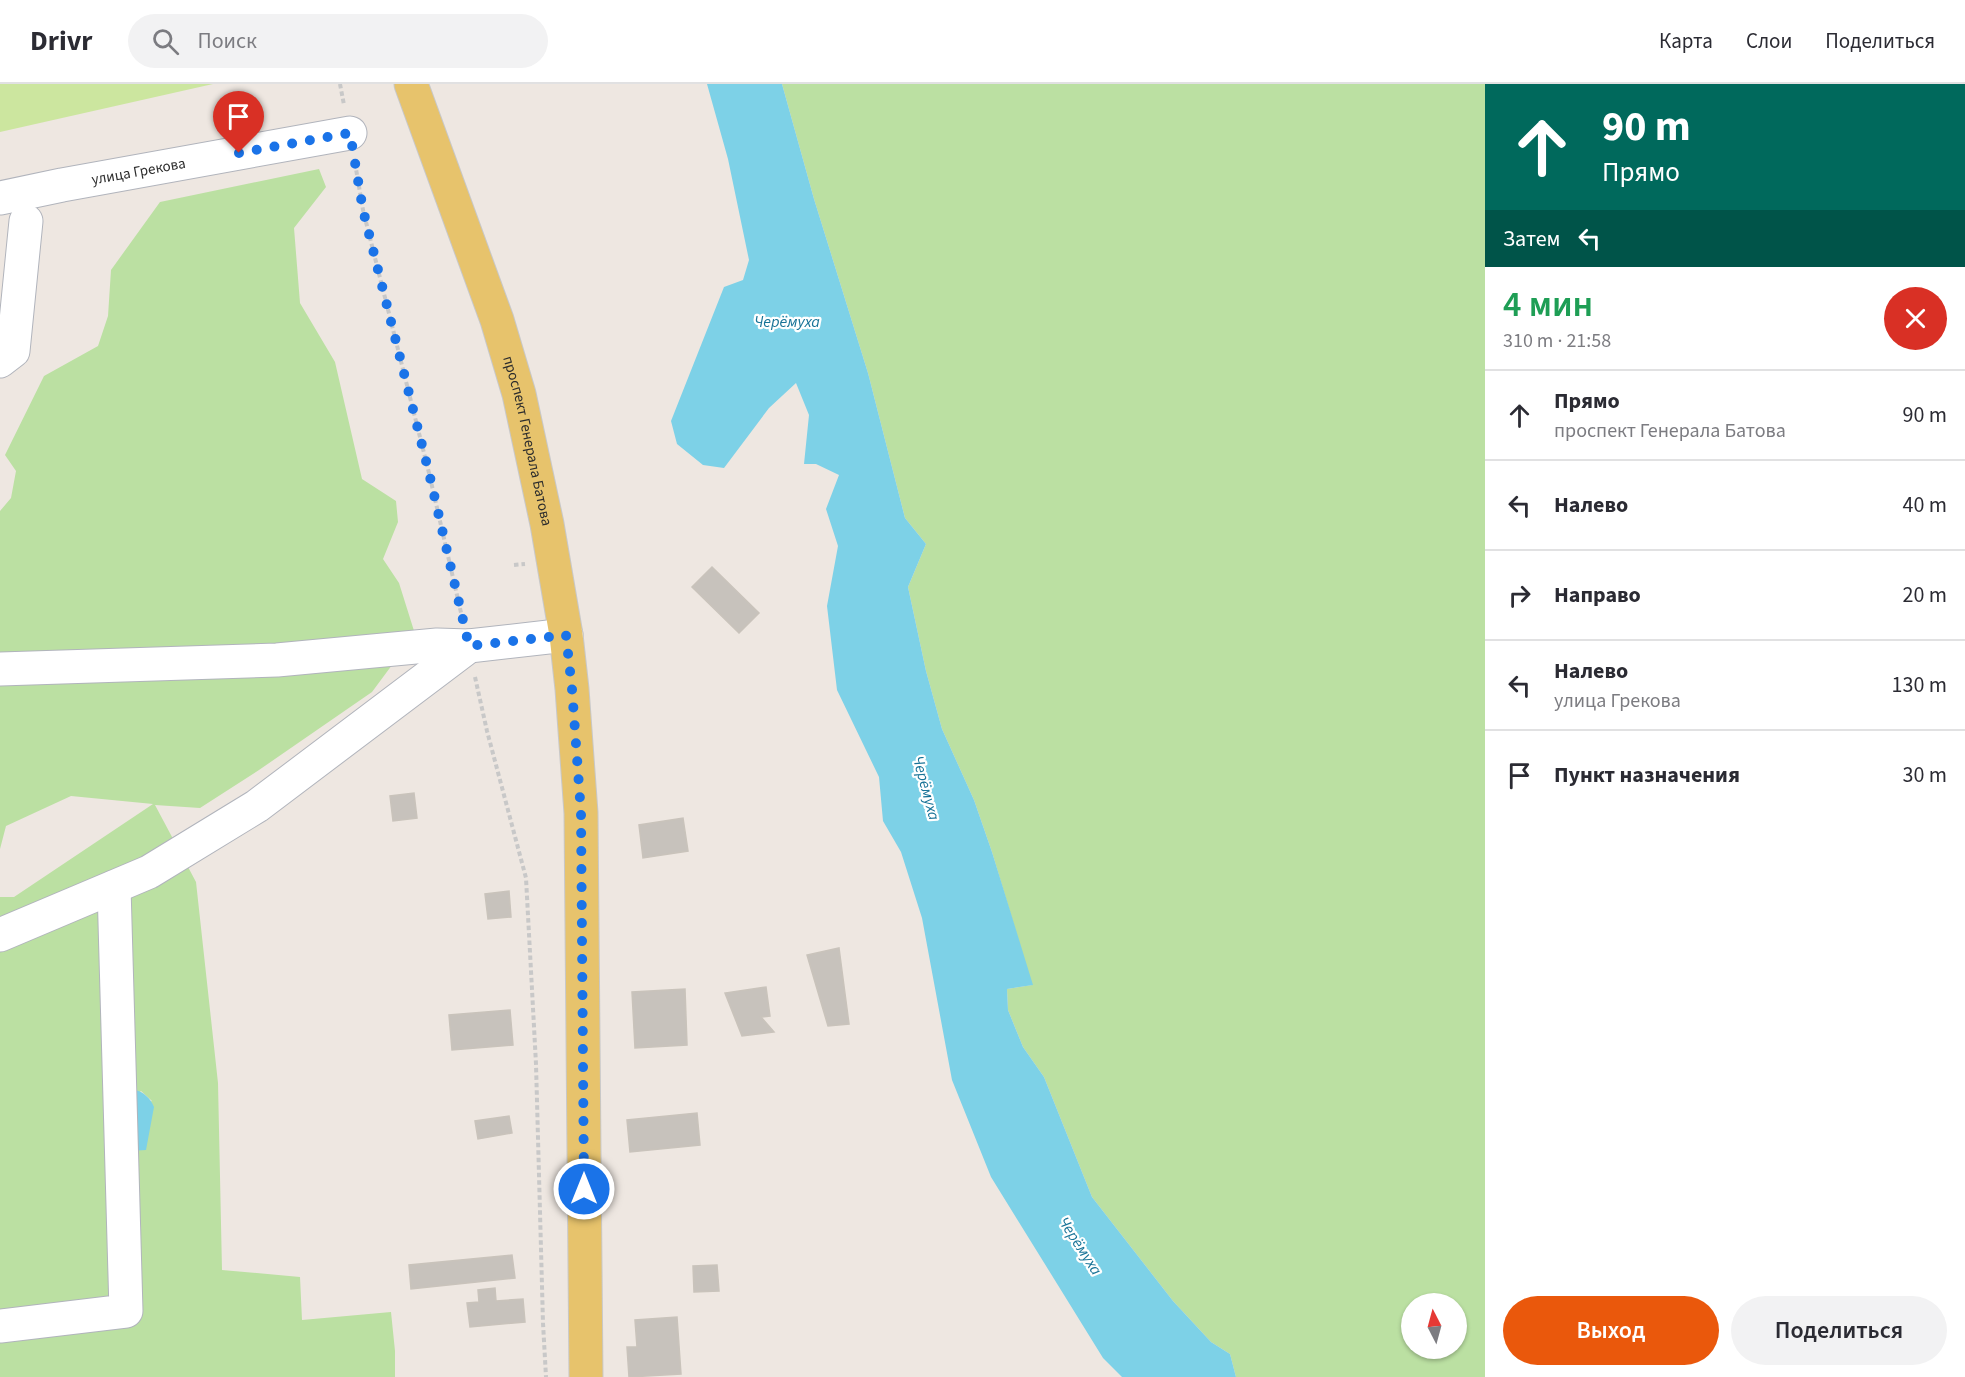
<!DOCTYPE html>
<html lang="ru">
<meta charset="utf-8">
<style>
:root{--surface:#fff;--page:#f2f2f3;--text:#2b2b33;--muted:#7c7c81;--line:#e1e1e2;--accent:#ea580c}
body{margin:0;font-family:"Source Sans 3",sans-serif;background:var(--page);color:var(--text);height:100vh;display:flex;flex-direction:column;font-size:22px;white-space:nowrap}
*{box-sizing:border-box;margin:0}
p{font-size:20px;color:var(--muted)}
.icon{flex:none;width:33px;height:33px;fill:none;stroke:currentColor;stroke-width:2;stroke-linecap:round;stroke-linejoin:round}
.map{position:relative;flex:1;overflow:hidden}
.side{display:flex;flex-direction:column;background:var(--surface);width:480px}
.side>*{flex:none}
.top-card{background:#00695c;color:#fff;overflow:hidden}
.needle{width:39px;rotate:354deg}
.fabs{position:absolute;left:1401px;top:1209px;display:grid;gap:12px}
.fabs a{display:grid;place-items:center;width:66px;height:66px;border-radius:50%;background:var(--surface);box-shadow:0 2px 4px #0004;font-size:30px}
.pin{position:absolute;display:grid;place-items:center;width:51px;height:51px;color:#fff;margin:-62px -26px;border-radius:50% 50% 50% 0;rotate:-45deg;box-shadow:0 0 6px #0007}
.pin .icon{rotate:45deg}
.me{position:absolute;width:66px;margin:-33px;rotate:0deg;stroke-linejoin:round;filter:drop-shadow(0 0 4px #0008)}
.turn{display:flex;align-items:center;gap:21px;height:126px;padding:0 18px;font-size:27px}
.turn .icon{width:78px;height:78px;stroke-width:2.5}
.turn b{display:block;font-size:42px;line-height:51px}
.then{display:flex;align-items:center;height:57px;padding:0 18px;background:#0003;gap:12px;font-size:22px}
.round{display:grid;place-items:center;flex:none;width:63px;height:63px;border-radius:32px;background:var(--page)}
.headline{display:flex;align-items:center;justify-content:space-between;height:102px;padding:0 18px}
h1{font-size:36px;font-weight:600;line-height:45px;color:#1e9e55}
.action{display:flex;gap:12px;margin-top:auto;padding:12px 18px}
.action a{flex:1;height:69px;border-radius:36px;background:var(--accent);color:#fff;font-size:24px;font-weight:600;line-height:69px;text-align:center}
.action a+a{background:var(--page);color:var(--text)}
ul{padding:0;list-style:none}
li{display:flex;align-items:center;gap:18px;height:90px;padding:0 18px;border-top:2px solid var(--line)}
li div{flex:1}
li b{display:block;font-size:22px}
li em{font-style:normal}
header{display:flex;align-items:center;gap:36px;box-sizing:border-box;height:84px;padding:0 30px;background:var(--surface);border-bottom:2px solid var(--line)}
header strong{font-size:28px}
nav{display:flex;gap:33px;margin-inline-start:auto;font-size:21px}
.search{width:420px;height:54px;background:var(--page);display:flex;align-items:center;gap:15px;box-sizing:border-box;padding:0 21px;border-radius:33px;color:var(--muted);font-size:22px}
main{display:flex;flex:1;min-height:0}
.map>svg:first-child{display:block}
.green{fill:#bbe0a2;fill-rule:evenodd}
.pitch{fill:#cce69f}
.water{fill:#7dd1e7}
.building{fill:#c7c2bc;stroke:#c9c3bb;stroke-width:1.5}
.lines{fill:none;stroke-linecap:round;stroke-linejoin:round}
.minor-casing{stroke:#b1b4bc;stroke-width:35}
.major-casing{stroke:#c8c8c8;stroke-width:35}
.path{stroke:#c8c8c8;stroke-width:4;stroke-dasharray:4.5 3;stroke-linecap:butt}
.minor{stroke:#fff;stroke-width:33}
.major{stroke:#e7c36c;stroke-width:33}
.route{stroke:#1a73e8;stroke-width:10;stroke-dasharray:0 18}
.labels{text-anchor:middle;dominant-baseline:central;stroke-width:4.5;stroke-linejoin:round;paint-order:stroke}
.street-label{font-size:15px;fill:#2d2d2d;stroke:#fff}
.water-label{font-size:16px;font-style:italic;fill:#187397;stroke:#fff}
</style>
<header>
<strong>Drivr</strong>
<div class="search"><svg class="icon" aria-label="search" viewBox="0 0 24 24"><circle cx="10" cy="10" r="6"/><path d="M15 15l6 6"/></svg>Поиск</div>
<nav><a>Карта</a><a>Слои</a><a>Поделиться</a></nav>
</header>
<main>
<div class="map">
<svg width="1485" height="1293" viewBox="0 0 1485 1293">
<rect width="100%" height="100%" fill="#eee7e1"/>
<path class="green" d="M782,0h703v1293h-249l-6,-23 -19,-12 -38,-41 -81,-104 -48,-120 -21,-30 -15,-37 -1,-21 25,-4 -40,-133 -18,-52 -32,-71 -16,-58 -18,-84 18,-43 -21,-26 -37,-145 -54,-174zM1412,1220h44v44h-44z
M319,85l7,18 -32,41 6,75 35,59 27,117 34,22 2,21 -15,37 16,24 16,51 -43,58 -113,78 -59,38 -45,-3 41,77 22,201 4,187 78,7 2,43 89,-8 4,39v26h-395v-480h14l139,-93 -82,-8 -65,30 -6,23v-338l11,-13 5,-27 -11,-16 39,-79 54,-30 10,-30 3,-46 49,-68zM141,1007l11,10 -46,17z"/>
<path class="pitch" d="M0,0h213l-213,48z"/>
<path class="water" d="M707,0h75l32,115 54,174 37,145 21,26 -18,43 18,84 16,58 32,71 18,52 41,133 -26,4 1,21 15,37 21,30 48,120 81,104 38,41 19,12 6,23h-114l-19,-19 -112,-181 -39,-97 -30,-162 -21,-66 -18,-31 -4,-44 -42,-87 -10,-84 11,-60 -12,-37 13,-34 -23,-11h-12l5,-49 -13,-32 -27,25 -45,60 -21,-3 -26,-21 -6,-23 53,-134 19,-7 6,-20 -21,-101z
M135,1006c8,1 16,9 19,17l-8,43 -17,1z"/>
<path class="building" d="M712,483l47,46 -20,20 -47,-46z
M414,709l3,25 -24,3 -3,-25z
M683,734l5,33 -45,7 -4,-33z
M509,807l2,26 -23,2 -3,-25z
M839,864l10,76 -21,2 -21,-71z
M766,903l4,29 -9,1 13,15 -32,4 -17,-43z
M685,905l2,56 -52,3 -3,-56z
M510,926l3,35 -61,5 -3,-35z
M697,1029l3,32 -70,7 -3,-32z
M509,1032l3,17 -34,6 -3,-18z
M512,1171l3,23 -104,11 -2,-24z
M717,1181l2,26 -25,1 -1,-26z
M495,1204l1,13 27,-2 2,23 -55,5 -3,-24 12,-1 -1,-12z
M677,1233l4,57 -52,3 -2,-30h10l-2,-27z"/>
<g class="lines">
<defs>
<g id="minor">
<path id="s1" d="M0,114l62,-13 288,-52"/>
<path d="M0,277l13,-10 13,-130"/>
<path d="M0,585l277,-9 160,-15 32,1"/>
<path d="M0,851l149,-63 108,-66 212,-160 97,-11"/>
<path d="M0,1242l126,-15 -12,-424"/>
</g>
<g id="major">
<path id="s2" d="M411,0l86,236 22,74 28,130 19,111 6,54 9,124 5,564"/>
</g>
</defs>
<use href="#minor" class="minor-casing"/>
<use href="#major" class="major-casing"/>
<path class="path" d="M340,0l4,21
M355,79l8,47 66,263 33,144
M514,481l11,-1
M475,593l12,54 39,147 10,186 7,259 3,54"/>
<use href="#minor" class="minor"/>
<use href="#major" class="major"/>
</g>
<g class="lines">
<path class="route" d="M239,69l111,-20 13,77 66,263 40,173 97,-11 6,54 9,124 3,376"/>
</g>
<g class="labels">
<g class="street-label">
<text stroke="none"><textPath href="#s1" startOffset="141">улица Грекова</textPath></text>
<text stroke="none"><textPath href="#s2" startOffset="376">проспект Генерала Батова</textPath></text>
</g>
<g class="water-label">
<text x="787" y="238">Черёмуха</text>
<text transform="translate(926 704) rotate(75)">Черёмуха</text>
<text transform="translate(1080 1162) rotate(57)">Черёмуха</text>
</g>
</g>
</svg>
<div class="fabs">
<a><svg class="needle" viewBox="-14 -14 28 28"><path d="M0-13l5 13h-10z" fill="#e53935"/><path d="M0 13l5-13h-10z" fill="#7c7c81"/></svg></a>
</div>
<div class="pin" style="left:239px;top:69px;background:#d93025"><svg class="icon" aria-label="arrive" viewBox="0 0 24 24"><path d="M6 21V4h12l-3 4 3 4H6"/></svg></div>
<svg class="me" style="left:584px;top:1105px" viewBox="-20 -20 40 40"><circle r="17" fill="#1a73e8" stroke="#fff" stroke-width="3"/><path d="M0-11L8 9 0 5-8 9z" fill="#fff"/></svg>
</div>
<section class="side">
<div class="top-card">
<div class="turn"><svg class="icon" aria-label="ahead" viewBox="0 0 24 24"><path d="M12 20V5M6 11l6-6 6 6"/></svg><div><b>90 m</b>Прямо</div></div>
<div class="then">Затем<svg class="icon" aria-label="left" viewBox="0 0 24 24"><path d="M17 20v-9H6M10 6l-5 5 5 5"/></svg></div>
</div>
<div class="headline"><div><h1>4 мин</h1><p>310 m · 21:58</p></div><a class="round" style="background:#d93025;color:#fff"><svg class="icon" aria-label="close" viewBox="0 0 24 24"><path d="M6 6l12 12M18 6L6 18"/></svg></a></div>
<ul>
<li><svg class="icon" aria-label="ahead" viewBox="0 0 24 24"><path d="M12 20V5M6 11l6-6 6 6"/></svg><div><b>Прямо</b><p>проспект Генерала Батова</p></div><em>90 m</em></li>
<li><svg class="icon" aria-label="left" viewBox="0 0 24 24"><path d="M17 20v-9H6M10 6l-5 5 5 5"/></svg><div><b>Налево</b></div><em>40 m</em></li>
<li><svg class="icon" aria-label="right" viewBox="0 0 24 24"><path d="M7 20v-9h11M14 6l5 5-5 5"/></svg><div><b>Направо</b></div><em>20 m</em></li>
<li><svg class="icon" aria-label="left" viewBox="0 0 24 24"><path d="M17 20v-9H6M10 6l-5 5 5 5"/></svg><div><b>Налево</b><p>улица Грекова</p></div><em>130 m</em></li>
<li><svg class="icon" aria-label="arrive" viewBox="0 0 24 24"><path d="M6 21V4h12l-3 4 3 4H6"/></svg><div><b>Пункт назначения</b></div><em>30 m</em></li>
</ul>
<div class="action"><a>Выход</a><a>Поделиться</a></div>
</section>
</main>
